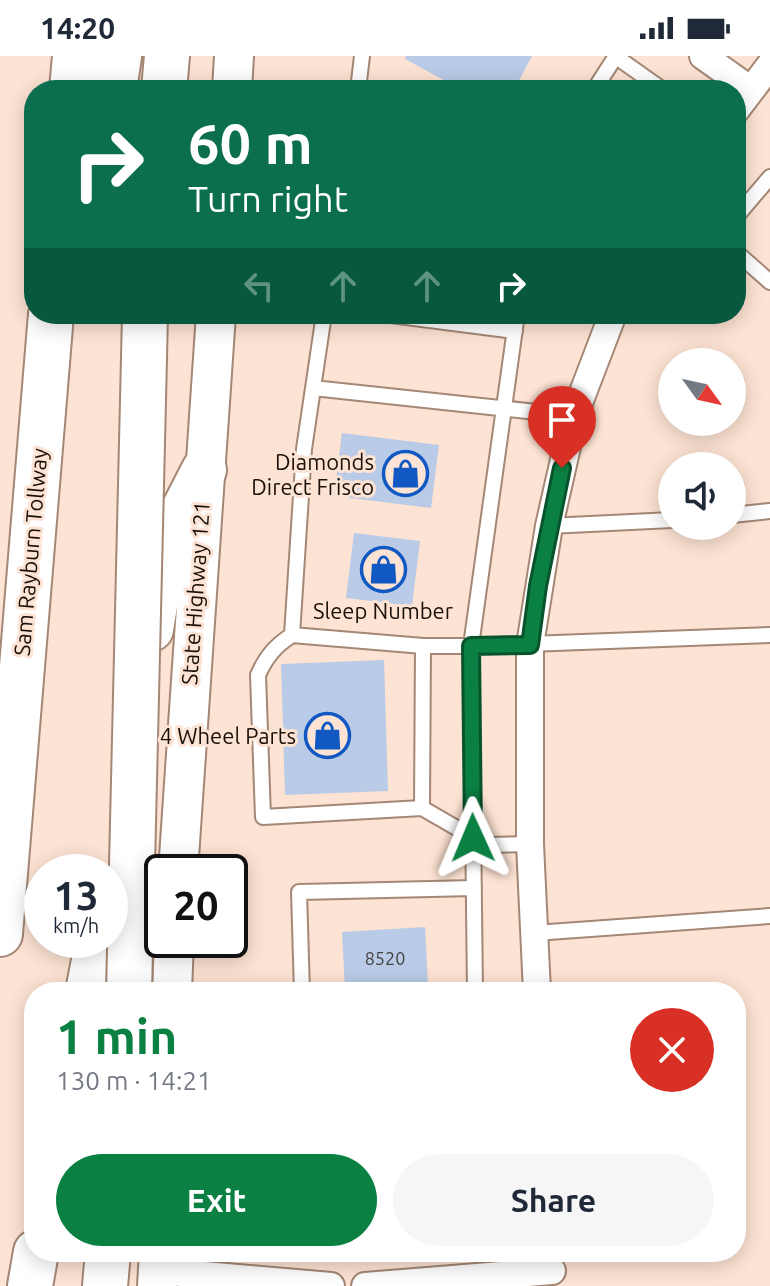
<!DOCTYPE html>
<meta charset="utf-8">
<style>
:root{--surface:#fff;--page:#f6f6f7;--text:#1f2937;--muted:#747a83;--accent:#0b8043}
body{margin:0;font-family:Ubuntu,sans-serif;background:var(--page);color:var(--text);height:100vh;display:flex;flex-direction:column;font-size:30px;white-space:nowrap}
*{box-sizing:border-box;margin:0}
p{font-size:26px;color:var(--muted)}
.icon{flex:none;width:44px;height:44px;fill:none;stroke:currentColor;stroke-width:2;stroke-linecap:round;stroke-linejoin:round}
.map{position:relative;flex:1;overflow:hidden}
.sheet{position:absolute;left:24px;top:926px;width:722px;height:280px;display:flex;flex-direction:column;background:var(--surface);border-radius:32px;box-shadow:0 4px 20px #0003}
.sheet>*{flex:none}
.hud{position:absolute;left:24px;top:24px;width:722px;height:244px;border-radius:32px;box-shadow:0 4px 20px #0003;background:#0b6e4f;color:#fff;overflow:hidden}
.needle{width:52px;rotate:123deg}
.tools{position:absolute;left:658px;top:292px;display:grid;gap:16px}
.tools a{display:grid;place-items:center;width:88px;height:88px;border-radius:50%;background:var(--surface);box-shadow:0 4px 20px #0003;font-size:40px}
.speed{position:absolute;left:24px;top:798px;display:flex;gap:16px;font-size:40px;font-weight:700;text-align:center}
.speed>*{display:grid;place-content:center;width:104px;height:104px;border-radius:50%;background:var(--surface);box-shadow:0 4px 20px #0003;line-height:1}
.speed small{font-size:20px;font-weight:400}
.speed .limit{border:4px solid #111;border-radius:12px;background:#fff;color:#111}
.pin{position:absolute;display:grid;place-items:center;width:68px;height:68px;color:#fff;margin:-82px -34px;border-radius:50% 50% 50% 0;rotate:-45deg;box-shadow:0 0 8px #0007}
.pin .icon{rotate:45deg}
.me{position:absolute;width:88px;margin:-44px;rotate:359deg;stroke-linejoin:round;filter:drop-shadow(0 0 6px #0008)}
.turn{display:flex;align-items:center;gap:28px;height:168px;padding:0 32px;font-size:36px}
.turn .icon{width:104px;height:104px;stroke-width:2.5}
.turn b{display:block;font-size:56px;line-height:68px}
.lanes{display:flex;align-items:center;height:76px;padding:0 32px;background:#0003;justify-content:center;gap:40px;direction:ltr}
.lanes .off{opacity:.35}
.round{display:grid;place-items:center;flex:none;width:84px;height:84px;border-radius:42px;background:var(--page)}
.headline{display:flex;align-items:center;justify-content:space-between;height:136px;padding:0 32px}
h1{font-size:48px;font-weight:600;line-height:60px;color:var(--accent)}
.cta{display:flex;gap:16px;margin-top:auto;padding:16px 32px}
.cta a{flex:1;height:92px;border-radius:48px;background:var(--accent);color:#fff;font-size:32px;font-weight:600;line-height:92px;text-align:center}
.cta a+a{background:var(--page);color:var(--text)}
.status{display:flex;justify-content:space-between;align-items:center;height:56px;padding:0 40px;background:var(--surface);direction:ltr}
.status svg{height:22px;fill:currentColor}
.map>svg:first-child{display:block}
.building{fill:#b9cbe7}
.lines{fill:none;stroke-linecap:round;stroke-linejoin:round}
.lane-casing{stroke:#a48774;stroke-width:18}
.street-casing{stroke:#a48774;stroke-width:30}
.secondary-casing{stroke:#a48774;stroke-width:42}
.highway-casing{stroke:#a48774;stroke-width:48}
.lane{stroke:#fff;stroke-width:14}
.street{stroke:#fff;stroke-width:26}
.secondary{stroke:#fff;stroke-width:38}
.highway{stroke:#fff;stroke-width:44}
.highway-bridge-casing{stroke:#a48774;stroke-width:48;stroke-linecap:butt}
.highway-bridge{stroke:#fff;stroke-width:44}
.route-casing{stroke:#07532c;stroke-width:20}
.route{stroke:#0b8043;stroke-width:14}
.labels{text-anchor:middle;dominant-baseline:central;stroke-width:6;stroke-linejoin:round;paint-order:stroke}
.number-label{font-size:18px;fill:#423f40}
.poi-label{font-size:22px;fill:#1a1009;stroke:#fde3d3;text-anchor:end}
.street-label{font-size:22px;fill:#1a1009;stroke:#fde3d3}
</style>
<div class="status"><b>14:20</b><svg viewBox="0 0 49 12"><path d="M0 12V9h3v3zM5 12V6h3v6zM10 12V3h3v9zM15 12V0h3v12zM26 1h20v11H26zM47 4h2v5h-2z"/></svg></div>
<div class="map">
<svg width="770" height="1230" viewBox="0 0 770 1230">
<rect width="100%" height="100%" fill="#fde3d3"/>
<path class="building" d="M406,0h126l-18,34h-52l-57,-31z
M342,377l97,12 -8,63 -97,-12z
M354,477l66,8 -8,65 -66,-8z
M384,604l4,131 -103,4 -4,-131z
M425,871l3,57 -83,5 -3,-57z"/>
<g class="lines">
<defs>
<path id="lane" d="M615,0l48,34
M358,34l4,-34
M594,34l22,-34
M736,161l34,-40
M736,196l34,30
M383,258l132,17
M313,332l261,28
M732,459l38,-4
M549,470l123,-6
M292,579l12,-186 20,-135
M422,752l1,-162
M530,788l-44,1 -64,-37 -159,9 -5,-142c8,-18 17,-29 34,-40l131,11h48l299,-11
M535,877l235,-17
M302,936l-3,-100 175,-4
M475,936l-4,-346 46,-332"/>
<path id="street" d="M703,0l48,34
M736,54l34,-45
M537,936l-7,-148v-199l19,-119 25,-110 39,-102
M158,1215l173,15
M365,1230l187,-15"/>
<path id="secondary" d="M232,34l2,-34
M178,816l38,-558
M172,936l2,-52
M157,1230l2,-34"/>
<path id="highway" d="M72,34l3,-34
M114,34l5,-34
M164,34l3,-34
M144,302l1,-44
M151,573l14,-83 39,-76
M0,878l51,-620
M88,936l10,-52
M30,1230l6,-34
M105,1230l3,-34"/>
</defs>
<use href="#lane" class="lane-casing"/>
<use href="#street" class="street-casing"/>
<use href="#secondary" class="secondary-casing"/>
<use href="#highway" class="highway-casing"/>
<use href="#lane" class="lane"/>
<use href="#street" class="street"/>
<use href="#secondary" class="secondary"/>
<use href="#highway" class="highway"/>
<defs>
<path id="highway-bridge" d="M129,936l15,-634"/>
</defs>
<use href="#highway-bridge" class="highway-bridge-casing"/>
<use href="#highway-bridge" class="highway-bridge"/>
</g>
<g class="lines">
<defs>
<path id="route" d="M473,782l-2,-192 59,-1 8,-59 24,-118"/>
</defs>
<use href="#route" class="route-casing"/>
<use href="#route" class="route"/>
</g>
<defs>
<symbol id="shop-ring" viewBox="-11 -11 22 22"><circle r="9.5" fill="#fde3d3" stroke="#1158c2" stroke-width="1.5"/><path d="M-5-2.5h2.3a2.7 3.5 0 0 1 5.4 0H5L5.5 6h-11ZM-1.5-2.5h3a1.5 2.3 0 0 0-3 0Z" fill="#1158c2"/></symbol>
</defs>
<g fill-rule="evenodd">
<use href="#shop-ring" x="380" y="392" width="51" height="51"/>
<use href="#shop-ring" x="358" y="488" width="51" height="51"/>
<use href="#shop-ring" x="302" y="654" width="51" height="51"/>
</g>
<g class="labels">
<g class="number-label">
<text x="385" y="902">8520</text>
</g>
<g class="poi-label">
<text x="374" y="405">Diamonds<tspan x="374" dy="25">Direct Frisco</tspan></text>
<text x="383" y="554" text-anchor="middle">Sleep Number</text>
<text x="296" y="679">4 Wheel Parts</text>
</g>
<g class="street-label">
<text transform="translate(30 496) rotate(-85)">Sam Rayburn Tollway</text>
<text transform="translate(195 537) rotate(-86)">State Highway 121</text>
</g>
</g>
</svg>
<div class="tools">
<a><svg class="needle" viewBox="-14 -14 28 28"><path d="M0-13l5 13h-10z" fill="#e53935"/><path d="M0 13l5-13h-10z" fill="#747a83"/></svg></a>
<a><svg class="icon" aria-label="sound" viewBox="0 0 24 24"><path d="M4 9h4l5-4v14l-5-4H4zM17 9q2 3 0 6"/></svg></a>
</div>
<div class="speed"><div>13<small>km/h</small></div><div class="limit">20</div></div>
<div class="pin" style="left:562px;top:412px;background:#d93025"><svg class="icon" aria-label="arrive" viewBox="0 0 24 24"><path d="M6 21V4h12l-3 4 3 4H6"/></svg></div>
<svg class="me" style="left:473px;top:782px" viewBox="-20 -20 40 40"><path d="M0-17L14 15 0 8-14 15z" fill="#0b8043" stroke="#fff" stroke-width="4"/></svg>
<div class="hud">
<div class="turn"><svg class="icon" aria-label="right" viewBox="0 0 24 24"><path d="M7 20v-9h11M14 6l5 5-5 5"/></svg><div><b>60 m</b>Turn right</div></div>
<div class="lanes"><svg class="icon off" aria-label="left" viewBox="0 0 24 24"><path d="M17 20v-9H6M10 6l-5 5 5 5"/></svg><svg class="icon off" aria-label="ahead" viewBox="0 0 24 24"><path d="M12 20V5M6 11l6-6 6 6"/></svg><svg class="icon off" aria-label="ahead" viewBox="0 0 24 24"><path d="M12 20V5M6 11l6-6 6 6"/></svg><svg class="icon" aria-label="right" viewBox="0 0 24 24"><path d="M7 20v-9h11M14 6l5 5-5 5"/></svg></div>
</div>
<section class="sheet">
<div class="headline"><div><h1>1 min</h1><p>130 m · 14:21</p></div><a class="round" style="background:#d93025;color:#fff"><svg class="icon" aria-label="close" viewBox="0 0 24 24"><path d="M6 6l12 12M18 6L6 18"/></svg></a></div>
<div class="cta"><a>Exit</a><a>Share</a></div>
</section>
</div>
